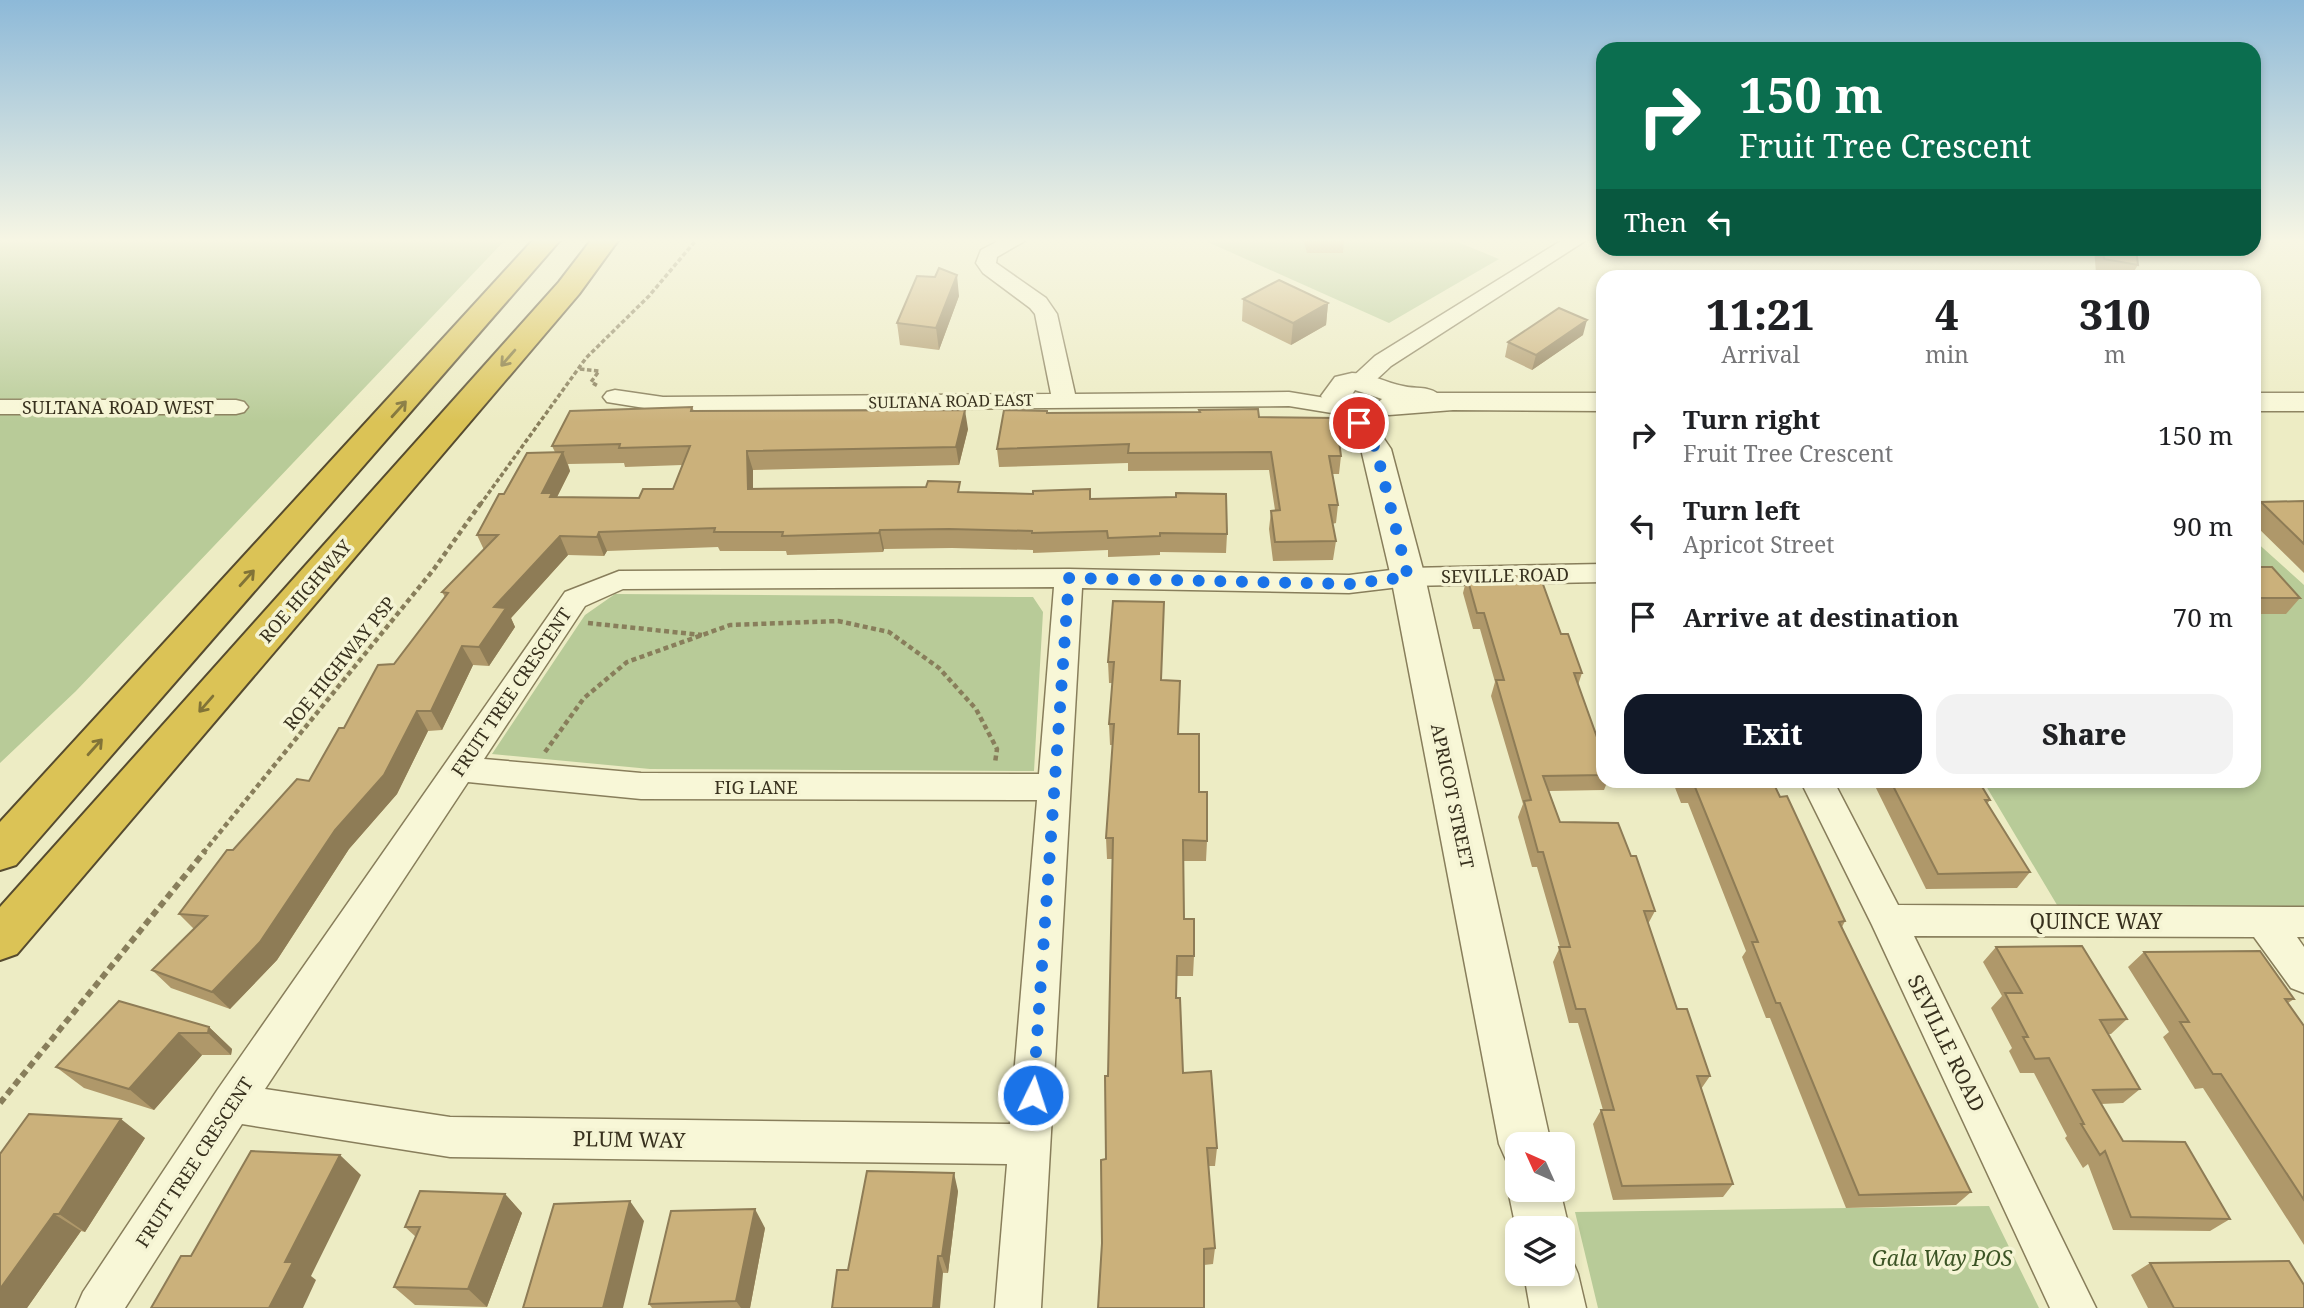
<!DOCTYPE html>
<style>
:root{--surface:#fff;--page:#f2f2f2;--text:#202124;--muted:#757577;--accent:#111827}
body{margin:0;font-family:"Noto Serif",serif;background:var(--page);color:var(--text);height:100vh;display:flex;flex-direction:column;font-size:26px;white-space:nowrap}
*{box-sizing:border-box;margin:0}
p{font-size:23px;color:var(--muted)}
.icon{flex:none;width:38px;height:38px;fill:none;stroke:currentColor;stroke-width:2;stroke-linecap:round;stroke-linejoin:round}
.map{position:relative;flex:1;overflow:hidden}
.sheet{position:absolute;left:1596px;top:270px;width:665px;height:518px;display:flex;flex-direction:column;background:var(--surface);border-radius:21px;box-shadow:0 4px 10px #0003}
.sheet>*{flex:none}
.guide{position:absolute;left:1596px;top:42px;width:665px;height:214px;border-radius:21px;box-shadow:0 4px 10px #0003;background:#0b6e4f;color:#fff;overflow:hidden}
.needle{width:46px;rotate:315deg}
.fabs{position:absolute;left:1505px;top:1132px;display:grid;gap:14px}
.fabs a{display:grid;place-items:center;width:70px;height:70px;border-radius:14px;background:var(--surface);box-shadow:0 4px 10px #0003;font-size:35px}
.pin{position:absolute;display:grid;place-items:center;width:60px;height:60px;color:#fff;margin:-30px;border:4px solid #fff;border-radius:50%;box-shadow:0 2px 7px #0007}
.me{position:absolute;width:77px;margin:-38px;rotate:4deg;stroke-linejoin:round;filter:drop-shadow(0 0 5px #0008)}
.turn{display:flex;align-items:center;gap:24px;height:147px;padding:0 28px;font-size:32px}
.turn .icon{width:91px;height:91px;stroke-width:2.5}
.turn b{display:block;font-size:49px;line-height:60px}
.then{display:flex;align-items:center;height:66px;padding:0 28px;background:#0003;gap:14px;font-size:26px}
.eta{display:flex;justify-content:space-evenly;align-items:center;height:119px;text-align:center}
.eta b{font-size:42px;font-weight:800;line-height:49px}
.primary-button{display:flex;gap:14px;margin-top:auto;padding:14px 28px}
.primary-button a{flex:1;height:80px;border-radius:21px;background:var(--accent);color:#fff;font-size:28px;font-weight:800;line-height:80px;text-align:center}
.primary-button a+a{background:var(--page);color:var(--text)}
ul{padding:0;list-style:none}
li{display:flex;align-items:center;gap:21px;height:91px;padding:0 28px}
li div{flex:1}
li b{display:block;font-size:26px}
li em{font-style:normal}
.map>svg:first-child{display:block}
.green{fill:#b8cb98}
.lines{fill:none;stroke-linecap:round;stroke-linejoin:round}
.minor-casing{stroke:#887e5b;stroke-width:3}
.tertiary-casing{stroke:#887e5b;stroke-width:3}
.motorway-casing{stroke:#564b2f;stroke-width:4}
.path-far2{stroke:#887e5b;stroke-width:3.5;stroke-dasharray:4.5 2.5;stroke-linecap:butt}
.path-far1{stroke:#887e5b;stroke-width:4.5;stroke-dasharray:5 3.5;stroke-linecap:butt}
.path{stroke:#887e5b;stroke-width:6;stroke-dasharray:7 4.5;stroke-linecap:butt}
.minor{fill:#f8f7d7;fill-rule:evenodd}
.tertiary{fill:#f8f7d7;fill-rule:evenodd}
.motorway{fill:#dbc356;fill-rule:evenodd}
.wall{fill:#af986a;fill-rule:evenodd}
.shaded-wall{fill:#8e7c56}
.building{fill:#cbb17b;stroke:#8e7c56;stroke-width:2}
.oneway{stroke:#817337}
.route{stroke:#1a73e8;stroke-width:12;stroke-dasharray:0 21.6}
.labels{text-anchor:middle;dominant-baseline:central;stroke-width:7;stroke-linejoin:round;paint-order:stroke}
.far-street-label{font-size:16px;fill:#38311e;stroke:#f5f4d4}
.street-label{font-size:18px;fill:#38311e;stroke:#f5f4d4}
.near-street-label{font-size:21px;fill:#38311e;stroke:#f5f4d4}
.near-park-label{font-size:21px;font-style:italic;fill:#3c5425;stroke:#f5f4d4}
</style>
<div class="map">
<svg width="2304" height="1308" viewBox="0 0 2304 1308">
<rect width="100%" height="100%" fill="#edecc4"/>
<path class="green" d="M0,239h506l-430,452 -76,72z
M1201,239h249l49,20 -110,64z
M2254,540l50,45v339l-238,-4 -83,-139 271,-1z
M615,594l418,3 10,15 -9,159 -384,-2 -158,-15 93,-139z
M1989,1206l50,102h-441l-23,-96z"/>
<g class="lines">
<defs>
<path id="minor" d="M1002,239h26l-31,18 -1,6 50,35 11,16 18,80 214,-2 55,9 8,2 4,5 -4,5 -8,2 -55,-9 -626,5 -56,-9 -4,-5 4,-5 8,-2 48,7 388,-3 -16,-80 -5,-6 -47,-35 -7,-10 5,-13z
M1564,239h24l-197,127c-12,11 -22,24 -39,20l-4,-5 27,-25z
M0,400h236l8,2 4,5 -4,5 -8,2h-236z
M1603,564v18l-195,4 -59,7 -267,-5 -41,720h-46l12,-144 -557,-7 -208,-33 -117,184h-49l7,-16 135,-203 347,-497 54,-21 450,-2 280,6 59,-7zM1054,587l-15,187 -398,-1 -157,-14 101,-153 38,-17zM468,782l173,17 396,1 -27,324 -560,-7 -185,-28z
M1800,780h33l65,125 406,2v30h-7l7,10v46l-13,-5 -37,-51 -340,-1 182,372h-46l-178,-383z"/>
<path id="tertiary" d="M1352,373c19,0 34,10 51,13 12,3 24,0 34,7h166v18l-150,-1 -64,5 -7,-2 -4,6 -6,2 19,28 34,128 126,567h-34v22l-10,-4 -8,-18 -108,-567 -30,-128 -21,-32 -9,-6 -10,-15 14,-19zM1355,390l27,9 -8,7 -15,-3 -8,-7z
M2254,393h50v18h-50z
M1515,1171l2,19h43l9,38 -6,14v-14h-46v5l-9,-43z
M1563,1251l7,4 8,19 8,34h-56l-6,-34h39z"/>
<path id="motorway" d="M534,239h27l-545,626 -16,5v-48z
M592,239h27l-40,55 -562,660 -17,6v-53l559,-625z"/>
</defs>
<use href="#minor" class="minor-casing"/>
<use href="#tertiary" class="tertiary-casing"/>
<use href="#motorway" class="motorway-casing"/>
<path class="path-far2" d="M580,369l19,2 -8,11 7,4
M480,505l106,-147 63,-62 48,-57"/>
<path class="path-far1" d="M588,623l114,12
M545,752l39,-54 43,-36 103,-37 108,-4 51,11 50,36 37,41 21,40 -2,14
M203,853l231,-284 47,-66"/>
<path class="path" d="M0,1103l205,-252
M1511,1242l5,26"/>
<use href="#minor" class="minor"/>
<use href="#tertiary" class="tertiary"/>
<use href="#motorway" class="motorway"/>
</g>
<path class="wall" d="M1303,239h41l-1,14h-36z
M1890,248h17l-4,5z
M2094,248h42l2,17 -7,11h-19l-16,-3z
M935,277l24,19 -20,54 -39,-5 -3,-22z
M1243,299l85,4 -2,22 -35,20 -49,-24z
M1583,335l-51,35 -27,-13 3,-15z
M692,407l2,4 274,18 -9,36 -206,5v19l208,3 129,7 137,35 -1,19 -66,-1v3l-52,2v-7l-75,3v-3l-81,-2 -68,1 -1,3 -96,3 -1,-4h-66l-2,-4 -111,4 -3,5 -36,-1 -57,63 4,9 -26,39 -16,-1 -31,65 -14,1 -31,63 -48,55 -72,111 -47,49 -59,-21 -19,-18 42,-41 -15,-15 54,-64 76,-69 35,-53 50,-64 51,-67 -3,-5 42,-42 -7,-15 27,-41 51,-42 -3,-6zM624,463l1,4 57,-2 -9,24 -34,9 -82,-1 13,-26 -2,-7z
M1048,413l211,4 82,39 -2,18h-7l6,31 -2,18 -4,1 4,17 -3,19 -60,1 -4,-32 2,-18 4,-1 -6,-40 -141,1v-8l-129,4 -2,-18z
M2304,501v72l-50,-49v-13l7,-9z
M2254,567l46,31 -14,16h-32z
M1467,577l94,57 21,39 -4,12 25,69v26h5l-4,10 -55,1 11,31 71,34 24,55 -7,13 29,85 33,67 -9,13 32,95 -10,13 -110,3 -20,-76 8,-14h2l-25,-87h-9l-16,-61 7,-15 -23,-80h-5l-14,-50 5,-13 -32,-108 4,-14 -15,-53h-7l-10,-36z
M1164,602l-3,78 18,54 20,58 8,49 -1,20h-23l1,58 10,37 -1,20h-17v22l7,75 34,75 -2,18h-7l7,82 -2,16 -9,1 -98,-106 7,-300h-6l-1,-21 7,-93h-3l-1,-21 4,-41h-4l-1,-21z
M1672,780h100l73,141 -3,6 129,265 -15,13 -110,3 -76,-190h-4l-24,-61 4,-6 -58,-148h-7z
M1872,780h106l12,20 -3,4 43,68 -13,16 -91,1z
M1996,947l131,72 -16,15h-3l32,55 -17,14 -22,1 22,37 107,78 -20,12 -97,-1 -25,-66 -5,4 -18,-30 2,-2 -33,-63h-14l-11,-22 3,-3 -21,-40 11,-12 -19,-34z
M2144,952l150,47 -6,4 16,23v219l-101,-157 -8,1 -32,-52 6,-5 -41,-65z
M119,1001l90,26 23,22 -1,6h-29l-48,55 -70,-22 -28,-21z
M29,1114l116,24 -60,94 -4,-1 -54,77z
M958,1191l-10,82 -100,-3z
M505,1194l17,19 -35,94 -72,-2 -21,-18 22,-50 -11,-10z
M765,1228l-15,80h-98l-3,-4z
M2150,1263l154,45h-156l-17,-33z"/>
<path class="shaded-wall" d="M957,275l2,21 -20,54 -3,-22z
M1328,303l-2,22 -35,20 2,-22z
M1587,320l-4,15 -51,35 4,-15z
M965,410l3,19 -9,36 -3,-18z
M747,451l6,19v38l-5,-19z
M563,452l7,19 -15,30 -13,-8z
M880,530l4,19 -1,3 -4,-19z
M599,532l8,19 -3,5 -7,-19z
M560,536l8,19 -57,63 4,9 -26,39 -10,-19 15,-40z
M462,646l11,19 -31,65 -11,-19z
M417,711l11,20 -31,63 -48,55 -72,111 -47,49 -18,-17 123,-162z
M209,1027l23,22 -1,6 -23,-22z
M179,1033l23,22 -48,55 -25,-21z
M121,1119l24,19 -60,94 -26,-18z
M340,1155l21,20 -50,101 5,4 -13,28h-34l16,-46z
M954,1173l4,18 -10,82 -6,-17z
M505,1194l17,19 -35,94 -19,-18z
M630,1201l14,20 -21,87h-20z
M755,1209l10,19 -15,80h-9l-5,-7z
M54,1214l27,17 -54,77h-27v-19z
M938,1256l5,17 -3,35h-7z"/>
<path class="building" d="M2103,248h33l2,17 -34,-6z
M939,268l18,7 -21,53 -39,-5 20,-47 18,1z
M1279,280l49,23 -35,20 -50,-24z
M1559,308l28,12 -51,35 -28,-13z
M692,407l-1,4 274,-1 -9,37 -209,4 1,38 178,-2 2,-6 32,1 -2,10 75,2v-3l57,-2v10l86,-2v-4l50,1 1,40 -67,-1v3l-52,2 -1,-7 -75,2v-2l-83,-2 -69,1 -1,3 -97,3 1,-4h-69l1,-4 -116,4 -2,5 -37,-1 -66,71 12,1 -27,39 -17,-1 -31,65h-14l-33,64 -49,55 -75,112 -48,50 -60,-22 55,-54 -28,-2 48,-64h6l64,-71 12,2 30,-53h5l34,-63 16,-1 54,-71 -6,-1 56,-57h-21l22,-41h5l23,-41 36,-1 -21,41h10l-2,4 89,1 4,-9h30l17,-43 -71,2 1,-4 -68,2 18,-35z
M1258,409l1,8 77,1 5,38h-12l9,49h-9l7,36 -61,1 -4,-31 9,-1 -9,-58 -143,1 1,-9 -132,5 7,-39 43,1v2l153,-1 -1,-2z
M2304,501v43l-43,-42z
M2254,567h18l28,31h-46z
M1540,576l21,58h7l14,39h-8l29,81v21l-60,1 17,46 58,1 13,33h5l19,55h-11l33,98h10l23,67h-13l36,108 -111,2 -21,-76h13l-29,-101h-9l-17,-62h11l-27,-95h-5l-14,-51 7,-1 -35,-120h8l-20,-67h-7l-10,-36z
M1113,601l51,1 -3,78 19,1 -2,53h21v58h8v49l-24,-1 1,79h10v37h-17l-1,42h4l3,75 28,-2 6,77h-10l8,100 -11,1v59h-106l4,-65 -1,-83 5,-1 -1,-83h3l5,-238h-7l8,-114h-5l5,-62h-6z
M1686,780h86l8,17 7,-1 58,125 -6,1 132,270 -112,3 -79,-192h-4l-24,-61h6l-63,-155h-7z
M1890,780h88l12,20h-5l45,72 -92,2z
M2082,946l45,73 -27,1 40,69 -47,1 30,51 62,1 45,77 -99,-2 -26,-66 -5,4 -19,-31h3l-35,-66 -14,1 -12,-22h5l-23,-44h17l-26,-46z
M2260,951l34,48h-9l19,27v174l-83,-126h-8l-33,-52h9l-45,-70z
M119,1001l90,26 -1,6h-29l-50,56 -73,-22z
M29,1114l92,5 -62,95h-5l-54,75v-135z
M251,1151l89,4 -55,107h8l-24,46h-118l30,-52h10z
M867,1171l87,2 -12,83h-4l-5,52h-101l5,-38h11z
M420,1191l85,3 -37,95 -74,-2 26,-60h-15z
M630,1201l-27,107h-80l31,-104z
M755,1209l-19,92 -87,3 22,-93z
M2289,1261l15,24v23h-130l-24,-45z"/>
<defs><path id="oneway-shaft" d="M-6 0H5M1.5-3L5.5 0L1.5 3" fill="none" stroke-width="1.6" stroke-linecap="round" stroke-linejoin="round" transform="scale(1.75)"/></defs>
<g class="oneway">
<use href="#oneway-shaft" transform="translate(508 358) rotate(131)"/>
<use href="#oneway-shaft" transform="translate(399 409) rotate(-48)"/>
<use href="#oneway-shaft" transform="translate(247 578) rotate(-48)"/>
<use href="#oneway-shaft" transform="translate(206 704) rotate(131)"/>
<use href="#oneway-shaft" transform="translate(95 747) rotate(-48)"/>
</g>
<linearGradient id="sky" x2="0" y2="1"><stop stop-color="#8db9d8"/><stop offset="0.57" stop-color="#f7f6e4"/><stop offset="1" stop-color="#f7f6e4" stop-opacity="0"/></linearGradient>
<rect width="2304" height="422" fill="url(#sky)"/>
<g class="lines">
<path class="route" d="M1033,1095l36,-517 280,6 59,-7 -32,-128 -17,-26"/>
</g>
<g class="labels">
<g class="far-street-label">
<text transform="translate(951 401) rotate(-1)">SULTANA ROAD EAST</text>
</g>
<g class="street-label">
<text x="118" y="407">SULTANA ROAD WEST</text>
<text transform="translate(1505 575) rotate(-1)">SEVILLE ROAD</text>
<text transform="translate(305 591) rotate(-49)">ROE HIGHWAY</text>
<text transform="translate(339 663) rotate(-51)">ROE HIGHWAY PSP</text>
<text transform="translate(511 692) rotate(-56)">FRUIT TREE CRESCENT</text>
<text x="756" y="787">FIG LANE</text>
<text transform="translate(1453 796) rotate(78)">APRICOT STREET</text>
<text transform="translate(194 1162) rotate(-57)">FRUIT TREE CRESCENT</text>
</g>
<g class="near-street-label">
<text x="2096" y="921">QUINCE WAY</text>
<text transform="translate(1947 1043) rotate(64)">SEVILLE ROAD</text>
<text transform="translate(629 1139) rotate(1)">PLUM WAY</text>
</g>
<g class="near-park-label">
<text x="1942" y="1258">Gala Way POS</text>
</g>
</g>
</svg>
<div class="fabs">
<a><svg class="needle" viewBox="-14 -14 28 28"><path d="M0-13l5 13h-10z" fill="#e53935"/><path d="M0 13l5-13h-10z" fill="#757577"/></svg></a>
<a><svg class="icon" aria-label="layers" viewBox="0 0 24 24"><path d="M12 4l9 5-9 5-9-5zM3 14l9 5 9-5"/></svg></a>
</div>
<div class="pin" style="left:1359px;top:423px;background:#d93025"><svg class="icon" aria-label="arrive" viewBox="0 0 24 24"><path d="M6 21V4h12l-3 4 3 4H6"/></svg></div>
<svg class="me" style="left:1033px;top:1095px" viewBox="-20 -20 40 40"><circle r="17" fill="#1a73e8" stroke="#fff" stroke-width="3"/><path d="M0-11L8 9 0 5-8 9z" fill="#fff"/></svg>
<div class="guide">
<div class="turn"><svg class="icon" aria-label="right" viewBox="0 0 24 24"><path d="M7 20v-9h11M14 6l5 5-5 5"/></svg><div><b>150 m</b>Fruit Tree Crescent</div></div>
<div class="then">Then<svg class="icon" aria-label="left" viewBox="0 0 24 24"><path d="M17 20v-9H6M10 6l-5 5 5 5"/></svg></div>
</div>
<section class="sheet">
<div class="eta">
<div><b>11:21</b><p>Arrival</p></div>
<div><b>4</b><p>min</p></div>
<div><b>310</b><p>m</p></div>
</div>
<ul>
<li><svg class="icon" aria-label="right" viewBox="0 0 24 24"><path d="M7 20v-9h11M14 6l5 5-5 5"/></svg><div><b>Turn right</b><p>Fruit Tree Crescent</p></div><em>150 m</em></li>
<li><svg class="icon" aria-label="left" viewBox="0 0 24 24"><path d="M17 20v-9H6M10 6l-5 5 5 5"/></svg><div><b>Turn left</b><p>Apricot Street</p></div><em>90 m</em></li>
<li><svg class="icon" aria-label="arrive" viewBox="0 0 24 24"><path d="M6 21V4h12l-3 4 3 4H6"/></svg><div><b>Arrive at destination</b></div><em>70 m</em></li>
</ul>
<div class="primary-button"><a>Exit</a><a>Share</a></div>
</section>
</div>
